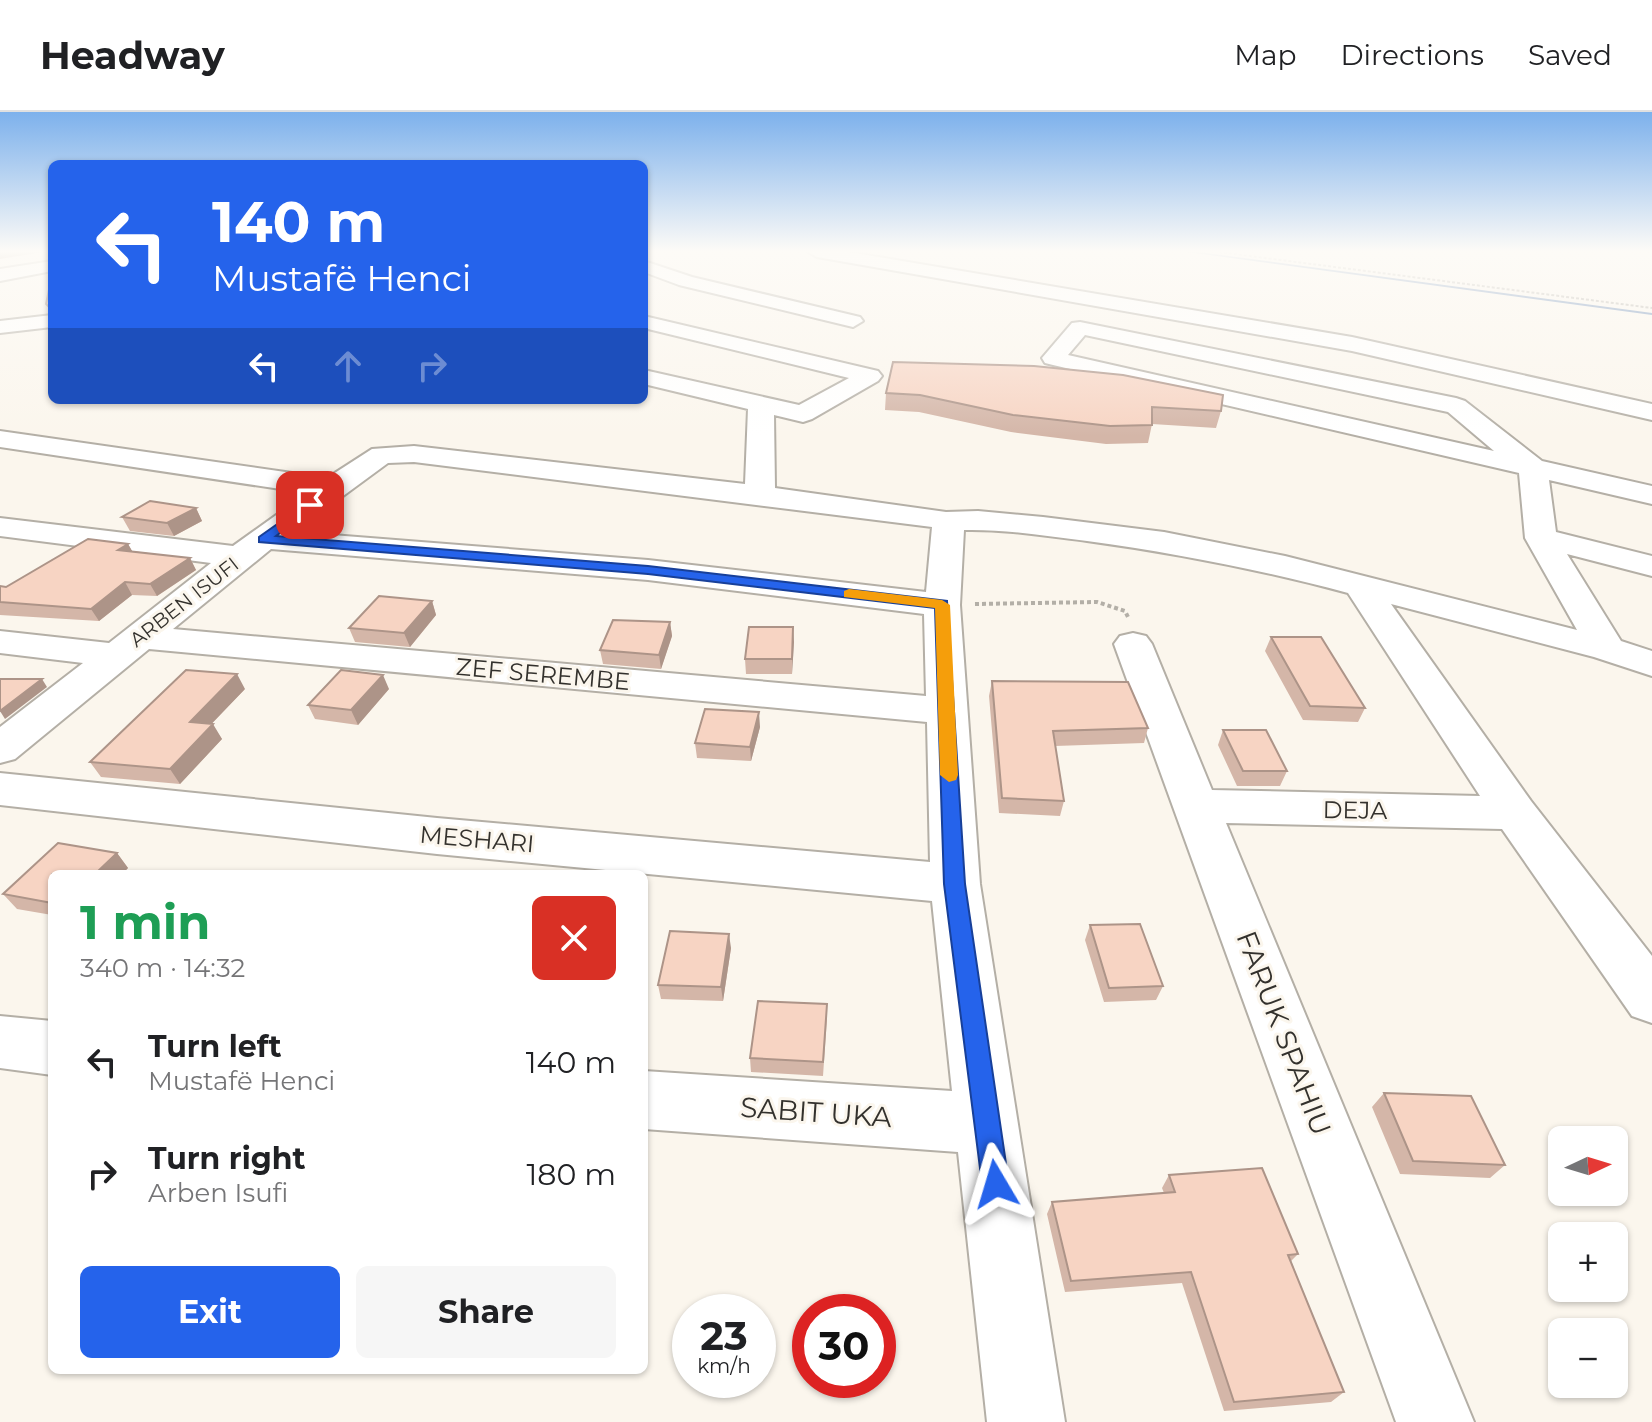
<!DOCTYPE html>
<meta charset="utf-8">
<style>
:root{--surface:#fff;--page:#f6f6f6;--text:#202124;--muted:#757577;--line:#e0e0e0;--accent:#2563eb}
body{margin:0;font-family:Montserrat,sans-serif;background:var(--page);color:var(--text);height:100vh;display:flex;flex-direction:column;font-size:30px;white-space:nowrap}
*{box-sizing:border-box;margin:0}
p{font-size:26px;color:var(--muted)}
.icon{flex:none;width:44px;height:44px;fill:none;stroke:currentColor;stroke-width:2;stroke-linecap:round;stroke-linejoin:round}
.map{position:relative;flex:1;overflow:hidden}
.details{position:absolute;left:48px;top:758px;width:600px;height:504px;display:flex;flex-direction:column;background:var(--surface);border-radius:12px;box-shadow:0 2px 6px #0004}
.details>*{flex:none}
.guide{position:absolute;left:48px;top:48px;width:600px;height:244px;border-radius:12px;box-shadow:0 2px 6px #0004;background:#2563eb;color:#fff;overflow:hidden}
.needle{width:52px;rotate:86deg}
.controls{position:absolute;left:1548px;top:1014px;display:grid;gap:16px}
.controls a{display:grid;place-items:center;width:80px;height:80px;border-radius:12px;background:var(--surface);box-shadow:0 2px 6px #0004;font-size:40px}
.speed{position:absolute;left:672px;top:1182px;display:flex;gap:16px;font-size:40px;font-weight:700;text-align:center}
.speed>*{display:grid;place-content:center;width:104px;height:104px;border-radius:50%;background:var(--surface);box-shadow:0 2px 6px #0004;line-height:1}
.speed small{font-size:20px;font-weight:400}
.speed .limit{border:12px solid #d22;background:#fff;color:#111}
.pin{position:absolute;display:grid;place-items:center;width:68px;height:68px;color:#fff;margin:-34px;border-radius:16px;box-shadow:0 4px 12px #0006}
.me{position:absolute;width:88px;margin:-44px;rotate:353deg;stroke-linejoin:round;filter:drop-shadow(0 0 6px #0008)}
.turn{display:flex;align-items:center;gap:28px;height:168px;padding:0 32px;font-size:36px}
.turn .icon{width:104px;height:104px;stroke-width:2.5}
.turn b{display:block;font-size:56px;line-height:68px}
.lanes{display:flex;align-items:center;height:76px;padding:0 32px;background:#0003;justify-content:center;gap:40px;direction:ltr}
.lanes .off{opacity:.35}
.round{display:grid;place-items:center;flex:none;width:84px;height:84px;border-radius:12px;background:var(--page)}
.headline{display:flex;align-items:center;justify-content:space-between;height:136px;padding:0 32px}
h1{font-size:48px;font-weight:700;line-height:60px;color:#1e9e55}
.action{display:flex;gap:16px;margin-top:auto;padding:16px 32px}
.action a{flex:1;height:92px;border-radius:12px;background:var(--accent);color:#fff;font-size:32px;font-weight:700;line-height:92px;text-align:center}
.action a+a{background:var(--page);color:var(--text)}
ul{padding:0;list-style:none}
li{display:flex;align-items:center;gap:24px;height:112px;padding:0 32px}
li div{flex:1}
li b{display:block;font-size:30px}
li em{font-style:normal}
header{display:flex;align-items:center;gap:48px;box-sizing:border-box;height:112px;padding:0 40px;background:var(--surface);border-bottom:2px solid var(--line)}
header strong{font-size:38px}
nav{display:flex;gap:44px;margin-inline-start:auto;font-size:28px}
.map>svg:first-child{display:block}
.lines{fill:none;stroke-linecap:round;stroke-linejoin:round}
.stream{fill:#6688b6;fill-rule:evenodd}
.minor-casing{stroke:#b4afa6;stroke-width:4}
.highway-casing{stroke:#b4afa6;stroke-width:4}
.path-far1{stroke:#b3afa7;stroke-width:2;stroke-dasharray:3 2;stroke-linecap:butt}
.path{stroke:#b3afa7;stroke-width:4;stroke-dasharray:4 3;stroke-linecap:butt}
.minor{fill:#fff;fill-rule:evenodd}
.highway{fill:#fff;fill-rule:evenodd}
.wall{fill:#d4b6a8}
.shaded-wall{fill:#ad9488}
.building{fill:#f7d4c3;stroke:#ad9488;stroke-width:2}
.route{fill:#2563eb;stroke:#184099;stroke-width:2}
.slow{fill:#f59e0b}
.labels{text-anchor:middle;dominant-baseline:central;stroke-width:6;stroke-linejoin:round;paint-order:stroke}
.far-street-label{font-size:20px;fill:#33312d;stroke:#fbf6ed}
.street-label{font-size:24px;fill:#33312d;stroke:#fbf6ed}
.near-street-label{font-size:28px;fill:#33312d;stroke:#fbf6ed}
</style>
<header>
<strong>Headway</strong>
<nav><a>Map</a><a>Directions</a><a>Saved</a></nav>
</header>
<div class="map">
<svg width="1652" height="1310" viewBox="0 0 1652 1310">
<rect width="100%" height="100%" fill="#fbf6ed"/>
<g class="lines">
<path class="stream" d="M1187,140h12l453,61v2z"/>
<defs>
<path id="minor" d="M52,149v10l-52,10v-12z
M644,149l48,16 168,40 3,4 -10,6 -174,-42 -35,-13z
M52,203v12l-52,6v-12z
M644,204l234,55 4,5 -4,5 -66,38 -9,3 -29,-7 1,73 171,24 32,-1 65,6 121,15 121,24 292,74 -52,-92 -6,-65 -466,-108 -8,-2 -3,-5 30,-35 8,-1 376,76 9,3 77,60 110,25v18l-103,-24 7,52 96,24v20l-85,-22 54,87 31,10v25l-58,-19 -203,-53 140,197 121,155v67l-20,-7 -130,-187 -276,-6 248,599h-78l-282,-778 6,-8 13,-3 13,3 6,8 60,146 268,6 -132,-203c-86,-23 -173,-40 -261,-52 -41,-5 -82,-12 -123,-11l-4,75 20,279 85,538h-78l-29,-270 -314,-23v-58l308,20 -20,-190 -495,-47 -437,-49v-32l437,45 493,44 -3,-140 -778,-73 -134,110 -15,4v-36l83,-64 -83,-10v-22l109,12 102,-80 -211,-27v-18l233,28 74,-53 -307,-46v-16l327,47 45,-29 42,-3 331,38 3,-75 -104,-25v-14l155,35 50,-27 -205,-50zM1085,223l363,77 46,39 -426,-96zM414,350l518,65 -6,65 -278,-32 -354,-28 94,-69zM271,437l377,31 276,34 2,82 -753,-67z
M0,904l52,5v54l-52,-7z"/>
<path id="highway" d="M808,140h41l503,85 300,67v16l-300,-69 -535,-94z"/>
</defs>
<use href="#minor" class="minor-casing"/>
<use href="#highway" class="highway-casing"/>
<path class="path-far1" d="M1219,140l433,56"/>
<path class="path" d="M975,492l122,-2 28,9 3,6"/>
<use href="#minor" class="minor"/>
<use href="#highway" class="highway"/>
</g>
<path class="wall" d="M886,281l335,18 -5,17 -64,-4 -4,19 -42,1 -95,-12 -92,-20 -34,-2z
M196,396l6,13 -28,15 -44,-5 -8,-14z
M128,432l4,7 58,7 6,12 -39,26 -25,-1 -33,26 -99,-6v-29l6,1z
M432,489l4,14 -26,32 -55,-5 -6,-14z
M670,510l2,14 -11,33 -58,-5 -3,-14z
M793,515l-1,47h-46l-1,-15z
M1271,525l94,71 -7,14 -55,-2 -38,-69z
M992,569l156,47 -4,15 -89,3 9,55 -4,15 -61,-3 -10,-117z
M245,577l-34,35 11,15 -42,45 -79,-7 -11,-15z
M389,577l-31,36 -43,-6 -7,-14z
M760,615l-9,34 -54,-3 -2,-15z
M1223,618l64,41 -7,15h-43l-19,-41z
M58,731l59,10 11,15 -6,6h-70v41l-35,-6 -14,-15z
M1090,813l73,61 -7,14 -52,2 -19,-62z
M731,836l-8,53 -62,-2 -3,-14z
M827,906l-4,58 -72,-4 -1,-14z
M1384,981l121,72 -15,13 -90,-4 -28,-67z
M1169,1063l129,79 -7,7 53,131 -13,10 -107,9 -42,-128 -117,9 -18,-78 5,-12 112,-9 -2,-5z"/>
<path class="shaded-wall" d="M0,140h43l-43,7z
M196,396l6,13 -28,15 -7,-13z
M128,432l7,12 -17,-6z
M190,446l6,12 -39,26 -7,-12z
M125,470l7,13 -33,26 -8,-12z
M432,489l4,14 -26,32 -6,-14z
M670,510l2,14 -11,33 -2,-14z
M793,515l1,15 -2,32v-15z
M237,562l8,15 -46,48 -9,-15z
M383,563l6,14 -31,36 -7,-15z
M42,567l5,8 -42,32 -5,-8z
M759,600l1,15 -9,34 -1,-14z
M213,612l9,15 -42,45 -10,-15z
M117,741l11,15 -6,6h-27z
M729,822l2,14 -8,53 -2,-14z"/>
<path class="building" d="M52,163v33h-2l-4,-4z
M893,250l141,4 89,9 100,20 -2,16 -69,-4v18l-42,1 -97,-11 -93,-20 -34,-2z
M150,389l46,7 -29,15 -45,-6z
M88,427l40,5 -10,6 72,8 -40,26 -25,-2 -34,27 -91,-7v-16l6,1z
M379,484l53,5 -28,32 -55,-5z
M613,508l57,2 -11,33 -59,-5z
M749,515h44l-1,32h-47z
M1271,525h50l44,71 -55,-2z
M186,558l51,4 -47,48 23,2 -43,45 -80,-7z
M341,558l42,5 -32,35 -43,-5z
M0,567h42l-42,32z
M992,569l136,1 20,46 -95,3 11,70 -62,-3z
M705,597l54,3 -9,35 -55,-4z
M1223,618h43l21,41h-44z
M58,731l59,10 -22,21h-43v29l-49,-9z
M1140,812l23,62 -54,2 -19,-63z
M670,819l59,3 -8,53 -63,-2z
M758,889l69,3 -4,58 -73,-4z
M1384,981l87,3 34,69 -92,-4z
M1262,1056l36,86 -10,1 56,137 -110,10 -43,-130 -120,9 -19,-79 123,-10 -6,-17z"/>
<linearGradient id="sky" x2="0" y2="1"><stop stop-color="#7db1ec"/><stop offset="0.43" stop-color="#fdfbf7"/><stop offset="1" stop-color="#fdfbf7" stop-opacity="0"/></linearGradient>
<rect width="1652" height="324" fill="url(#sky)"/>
<path class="route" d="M310,389l4,1v6l-38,28 372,30 299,35 18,283 44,300 -4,9 -9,4 -10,-4 -4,-9 -38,-300 -9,-276 -287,-34 -389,-32v-5z"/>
<path class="slow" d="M849,477l93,11 8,5 8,170 -2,5 -7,2 -9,-7 -5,-167 -91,-11v-6z"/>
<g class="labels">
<g class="far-street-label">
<text transform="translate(184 490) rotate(-38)">ARBEN ISUFI</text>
</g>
<g class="street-label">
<text transform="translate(543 562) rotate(5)">ZEF SEREMBE</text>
<text transform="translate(1355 698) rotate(1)">DEJA</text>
<text transform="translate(477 727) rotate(5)">MESHARI</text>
</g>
<g class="near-street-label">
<text transform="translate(1284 921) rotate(69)">FARUK SPAHIU</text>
<text transform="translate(816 1000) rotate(4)">SABIT UKA</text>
</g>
</g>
</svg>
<div class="controls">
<a><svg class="needle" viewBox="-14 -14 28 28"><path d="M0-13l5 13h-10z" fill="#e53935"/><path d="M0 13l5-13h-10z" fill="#757577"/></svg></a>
<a>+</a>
<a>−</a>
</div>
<div class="speed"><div>23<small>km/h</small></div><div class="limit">30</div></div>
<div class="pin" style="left:310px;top:393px;background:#d93025"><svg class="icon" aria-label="arrive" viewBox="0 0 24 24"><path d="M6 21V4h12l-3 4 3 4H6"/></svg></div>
<svg class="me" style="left:996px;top:1072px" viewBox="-20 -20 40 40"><path d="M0-17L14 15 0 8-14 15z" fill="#2563eb" stroke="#fff" stroke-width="4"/></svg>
<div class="guide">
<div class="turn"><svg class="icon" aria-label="left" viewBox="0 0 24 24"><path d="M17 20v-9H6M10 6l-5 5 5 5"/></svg><div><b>140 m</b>Mustafë Henci</div></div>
<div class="lanes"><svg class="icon" aria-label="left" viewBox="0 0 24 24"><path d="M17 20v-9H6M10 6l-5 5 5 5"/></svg><svg class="icon off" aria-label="ahead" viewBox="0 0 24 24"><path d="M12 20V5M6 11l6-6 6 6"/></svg><svg class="icon off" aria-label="right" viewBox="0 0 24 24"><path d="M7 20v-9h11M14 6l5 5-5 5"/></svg></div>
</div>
<section class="details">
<div class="headline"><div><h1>1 min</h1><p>340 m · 14:32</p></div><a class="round" style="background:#d93025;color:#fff"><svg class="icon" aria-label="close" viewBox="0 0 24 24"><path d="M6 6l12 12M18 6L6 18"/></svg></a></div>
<ul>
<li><svg class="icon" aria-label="left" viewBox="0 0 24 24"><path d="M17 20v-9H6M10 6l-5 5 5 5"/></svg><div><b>Turn left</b><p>Mustafë Henci</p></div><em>140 m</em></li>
<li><svg class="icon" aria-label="right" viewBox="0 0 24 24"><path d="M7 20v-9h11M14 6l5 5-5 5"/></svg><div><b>Turn right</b><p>Arben Isufi</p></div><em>180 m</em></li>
</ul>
<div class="action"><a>Exit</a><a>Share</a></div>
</section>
</div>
